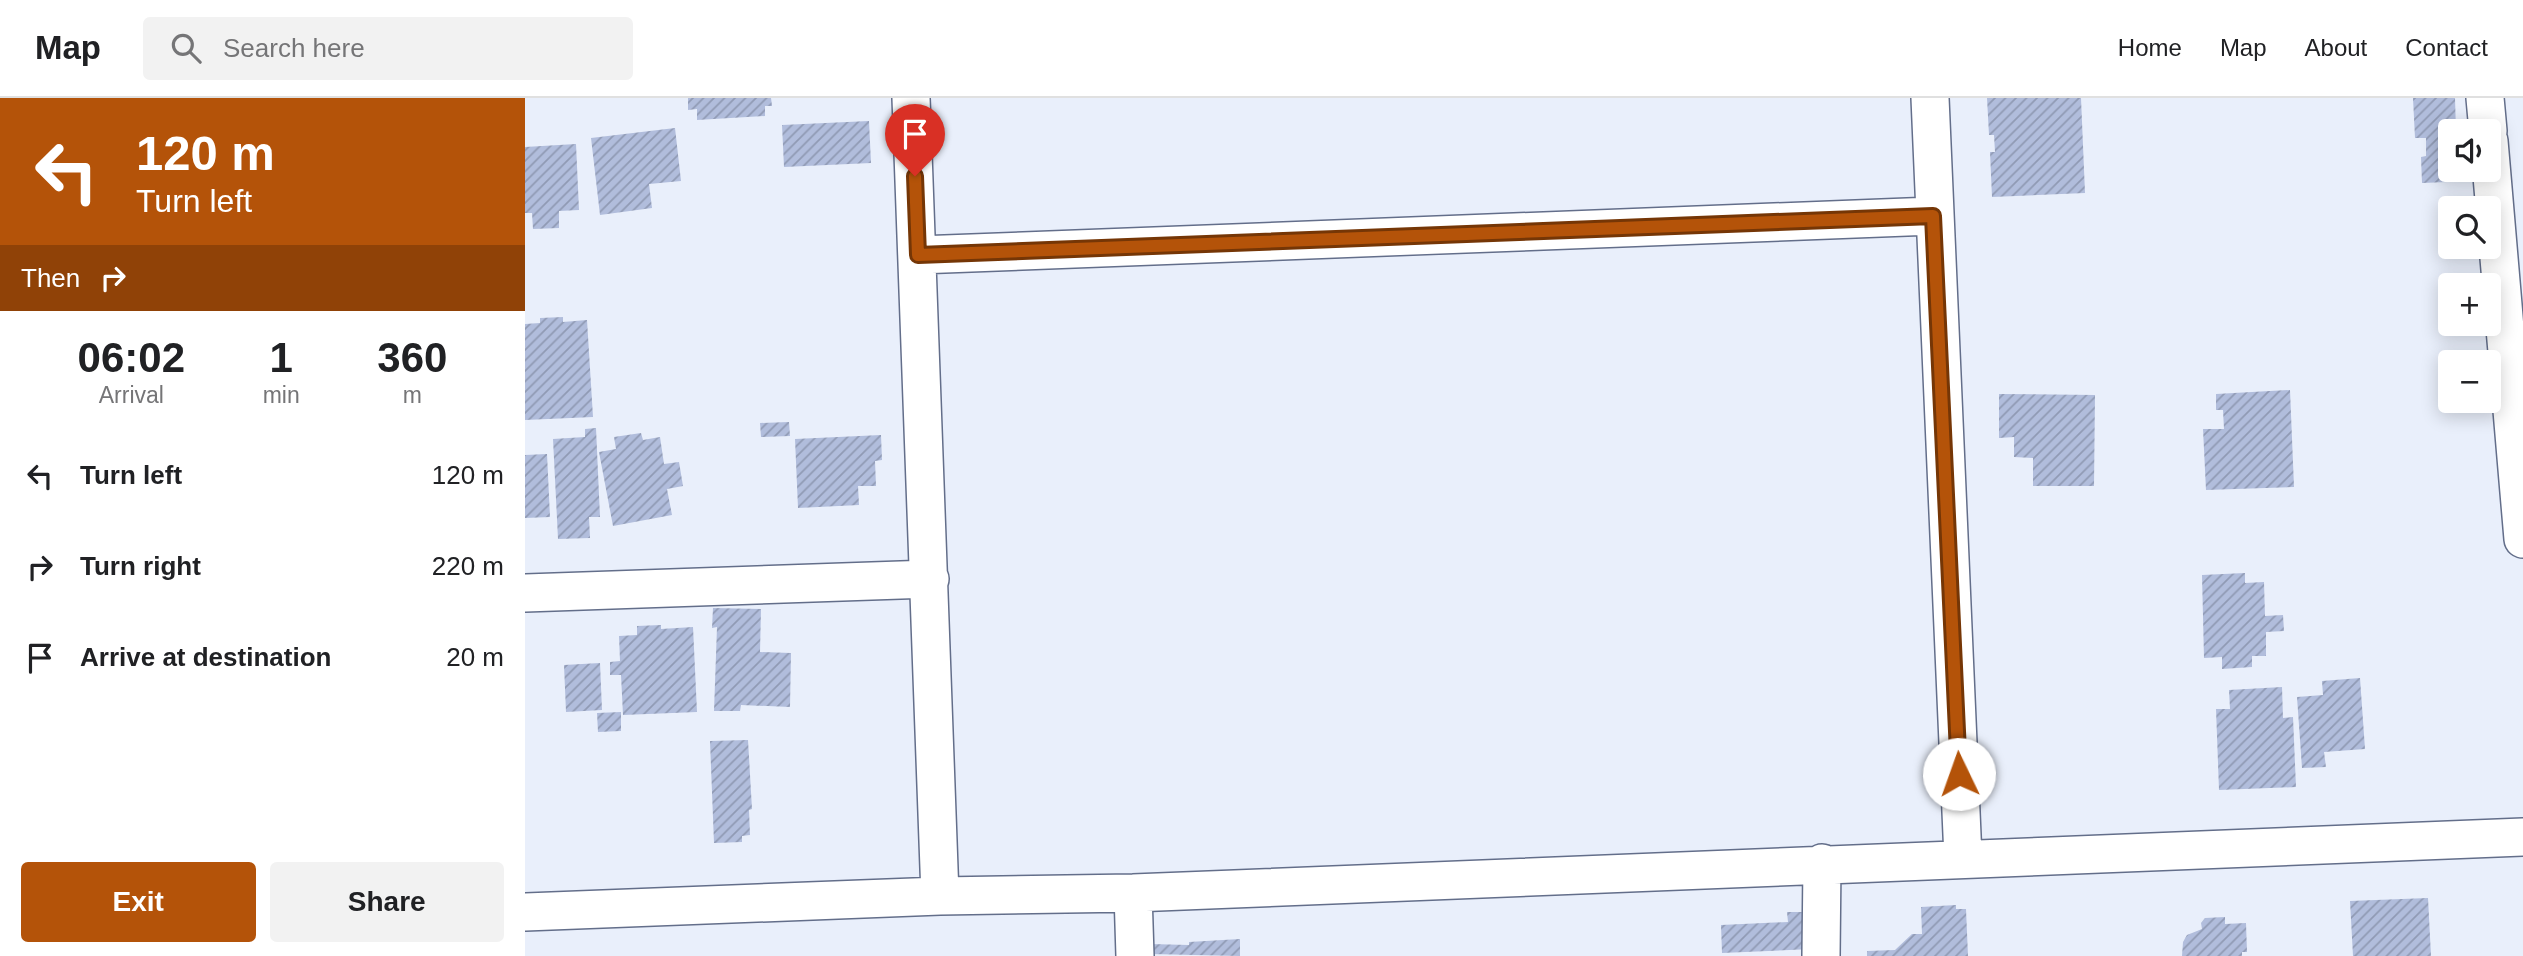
<!DOCTYPE html>
<meta charset="utf-8">
<style>
:root{--surface:#fff;--page:#f2f2f2;--text:#202124;--muted:#757577;--line:#e0e0e0;--accent:#b45309}
body{margin:0;font-family:Arial,sans-serif;background:var(--page);color:var(--text);height:100vh;display:flex;flex-direction:column;font-size:26px;white-space:nowrap}
*{box-sizing:border-box;margin:0}
p{font-size:23px;color:var(--muted)}
.icon{flex:none;width:38px;height:38px;fill:none;stroke:currentColor;stroke-width:2;stroke-linecap:round;stroke-linejoin:round}
.map{position:relative;flex:1;overflow:hidden}
.details{display:flex;flex-direction:column;background:var(--surface);width:525px}
.details>*{flex:none}
.hud{background:#b45309;color:#fff;overflow:hidden}
.controls{position:absolute;left:1913px;top:21px;display:grid;gap:14px}
.controls a{display:grid;place-items:center;width:63px;height:63px;border-radius:7px;background:var(--surface);box-shadow:0 4px 18px #0003;font-size:35px}
.pin{position:absolute;display:grid;place-items:center;width:60px;height:60px;color:#fff;margin:-72px -30px;border-radius:50% 50% 50% 0;rotate:-45deg;box-shadow:0 0 7px #0007}
.pin .icon{rotate:45deg}
.me{position:absolute;width:77px;margin:-38px;rotate:357deg;stroke-linejoin:round;filter:drop-shadow(0 0 5px #0008)}
.turn{display:flex;align-items:center;gap:24px;height:147px;padding:0 21px;font-size:32px}
.turn .icon{width:91px;height:91px;stroke-width:2.5}
.turn b{display:block;font-size:49px;line-height:60px}
.then{display:flex;align-items:center;height:66px;padding:0 21px;background:#0003;gap:14px;font-size:26px}
.eta{display:flex;justify-content:space-evenly;align-items:center;height:119px;text-align:center}
.eta b{font-size:42px;font-weight:800;line-height:49px}
.action{display:flex;gap:14px;margin-top:auto;padding:14px 21px}
.action a{flex:1;height:80px;border-radius:7px;background:var(--accent);color:#fff;font-size:28px;font-weight:800;line-height:80px;text-align:center}
.action a+a{background:var(--page);color:var(--text)}
ul{padding:0;list-style:none}
li{display:flex;align-items:center;gap:21px;height:91px;padding:0 21px}
li div{flex:1}
li b{display:block;font-size:26px}
li em{font-style:normal}
header{display:flex;align-items:center;gap:42px;box-sizing:border-box;height:98px;padding:0 35px;background:var(--surface);border-bottom:2px solid var(--line)}
header strong{font-size:33px}
nav{display:flex;gap:38px;margin-inline-start:auto;font-size:24px}
.search{width:490px;height:63px;background:var(--page);display:flex;align-items:center;gap:18px;box-sizing:border-box;padding:0 24px;border-radius:7px;color:var(--muted);font-size:26px}
main{display:flex;flex:1;min-height:0}
.map>svg:first-child{display:block}
.building{fill:url(#building-hatch)}
.lines{fill:none;stroke-linecap:round;stroke-linejoin:round}
.street-casing{stroke:#636e8a;stroke-width:40}
.street{stroke:#fff;stroke-width:37}
.route-casing{stroke:#753606;stroke-width:18}
.route{stroke:#b45309;stroke-width:12}
</style>
<header>
<strong>Map</strong>
<div class="search"><svg class="icon" aria-label="search" viewBox="0 0 24 24"><circle cx="10" cy="10" r="6"/><path d="M15 15l6 6"/></svg>Search here</div>
<nav><a>Home</a><a>Map</a><a>About</a><a>Contact</a></nav>
</header>
<main>
<section class="details">
<div class="hud">
<div class="turn"><svg class="icon" aria-label="left" viewBox="0 0 24 24"><path d="M17 20v-9H6M10 6l-5 5 5 5"/></svg><div><b>120 m</b>Turn left</div></div>
<div class="then">Then<svg class="icon" aria-label="right" viewBox="0 0 24 24"><path d="M7 20v-9h11M14 6l5 5-5 5"/></svg></div>
</div>
<div class="eta">
<div><b>06:02</b><p>Arrival</p></div>
<div><b>1</b><p>min</p></div>
<div><b>360</b><p>m</p></div>
</div>
<ul>
<li><svg class="icon" aria-label="left" viewBox="0 0 24 24"><path d="M17 20v-9H6M10 6l-5 5 5 5"/></svg><div><b>Turn left</b></div><em>120 m</em></li>
<li><svg class="icon" aria-label="right" viewBox="0 0 24 24"><path d="M7 20v-9h11M14 6l5 5-5 5"/></svg><div><b>Turn right</b></div><em>220 m</em></li>
<li><svg class="icon" aria-label="arrive" viewBox="0 0 24 24"><path d="M6 21V4h12l-3 4 3 4H6"/></svg><div><b>Arrive at destination</b></div><em>20 m</em></li>
</ul>
<div class="action"><a>Exit</a><a>Share</a></div>
</section>
<div class="map">
<svg width="1998" height="858" viewBox="0 0 1998 858">
<defs>
<pattern id="building-hatch" width="6" height="6" patternUnits="userSpaceOnUse" patternTransform="scale(1.75)"><rect width="6" height="6" fill="#b1bddc"/><path d="M-1 1l2-2M0 6l6-6M5 7l2-2" fill="none" stroke="#909ab4"/></pattern>
</defs>
<rect width="100%" height="100%" fill="#e9effb"/>
<path class="building" d="M163,0h83l1,8h-7v10l-68,4v-11l-9,1z
M1462,0h94l4,95 -93,4 -2,-45h5l-1,-17h-5z
M1888,0h42l1,33h-6l-3,51 -25,1 -1,-26 5,-1v-18h-11z
M344,23l2,42 -87,4 -2,-42z
M150,30l6,53 -32,3 3,24 -52,7 -9,-77z
M51,46l3,66 -20,1v17l-26,1 -1,-16h-7v-66z
M38,219v5l24,-2 6,97 -68,3v-96l15,-1v-5z
M1765,292l4,97 -88,3 -3,-61h21l-1,-19h-7v-16z
M1474,296l96,1 -1,91h-61v-28l-19,-1v-20l-15,1z
M264,324l1,14 -29,1 -1,-14z
M71,330l4,89h-11l1,21 -32,1 -5,-100 32,-2v-8z
M116,335l2,7 17,-3 4,27 15,-2 4,24 -16,3 5,26 -59,11 -14,-74 17,-3 -2,-12z
M356,337l1,25 -7,1 1,25h-18l1,19 -61,3 -3,-69z
M22,356l3,63 -25,1v-63z
M1720,475v10l19,-1 1,34 18,-1 1,16 -18,1v24h-14v11l-30,2v-12l-18,1 -2,-83z
M188,510l48,1 -1,43 31,1 -1,54 -49,-2 -1,6h-26l3,-84 -5,1z
M136,527v4l32,-2 4,85 -74,3 -2,-40h-11v-13l10,-1 -1,-25 18,-1v-9z
M75,565l2,47 -36,2 -2,-47z
M1835,580l5,71 -41,3 2,15 -24,1 -5,-71 26,-2 -1,-14z
M1757,589l1,31 10,-1 3,70 -77,3 -3,-81h14l-1,-19z
M96,614v19l-23,1 -1,-19z
M223,642l4,69 -3,1 1,25 -8,1v6l-28,1 -4,-102z
M1903,800l3,58h-78l-3,-55z
M1431,807v4h10l2,47h-101v-5l28,-1 17,-16h10l-1,-27z
M1262,814h23l2,37 -90,4 -1,-28 67,-3z
M1700,819v7l21,-1 1,29h-5v4h-60l1,-14 4,-7 15,-6 -1,-6 4,-5z
M715,841v17l-90,-2v-10l39,1v-3z"/>
<g class="lines">
<defs>
<path id="street" d="M386,0l29,798
M1405,0l33,760
M1960,0l3,33
M1964,43l34,398
M393,157l1015,-39
M0,495l405,-14
M608,795l2,63
M0,814l415,-16 193,-3 1390,-56
M1296,858l1,-93"/>
</defs>
<use href="#street" class="street-casing"/>
<use href="#street" class="street"/>
</g>
<g class="lines">
<defs>
<path id="route" d="M390,78l3,79 1015,-39 26,558"/>
</defs>
<use href="#route" class="route-casing"/>
<use href="#route" class="route"/>
</g>
</svg>
<div class="controls">
<a><svg class="icon" aria-label="sound" viewBox="0 0 24 24"><path d="M4 9h4l5-4v14l-5-4H4zM17 9q2 3 0 6"/></svg></a>
<a><svg class="icon" aria-label="search" viewBox="0 0 24 24"><circle cx="10" cy="10" r="6"/><path d="M15 15l6 6"/></svg></a>
<a>+</a>
<a>−</a>
</div>
<div class="pin" style="left:390px;top:78px;background:#d93025"><svg class="icon" aria-label="arrive" viewBox="0 0 24 24"><path d="M6 21V4h12l-3 4 3 4H6"/></svg></div>
<svg class="me" style="left:1434px;top:676px" viewBox="-20 -20 40 40"><circle r="19" fill="#fff"/><path d="M0-13L10 11 0 6-10 11z" fill="#b45309"/></svg>
</div>
</main>
